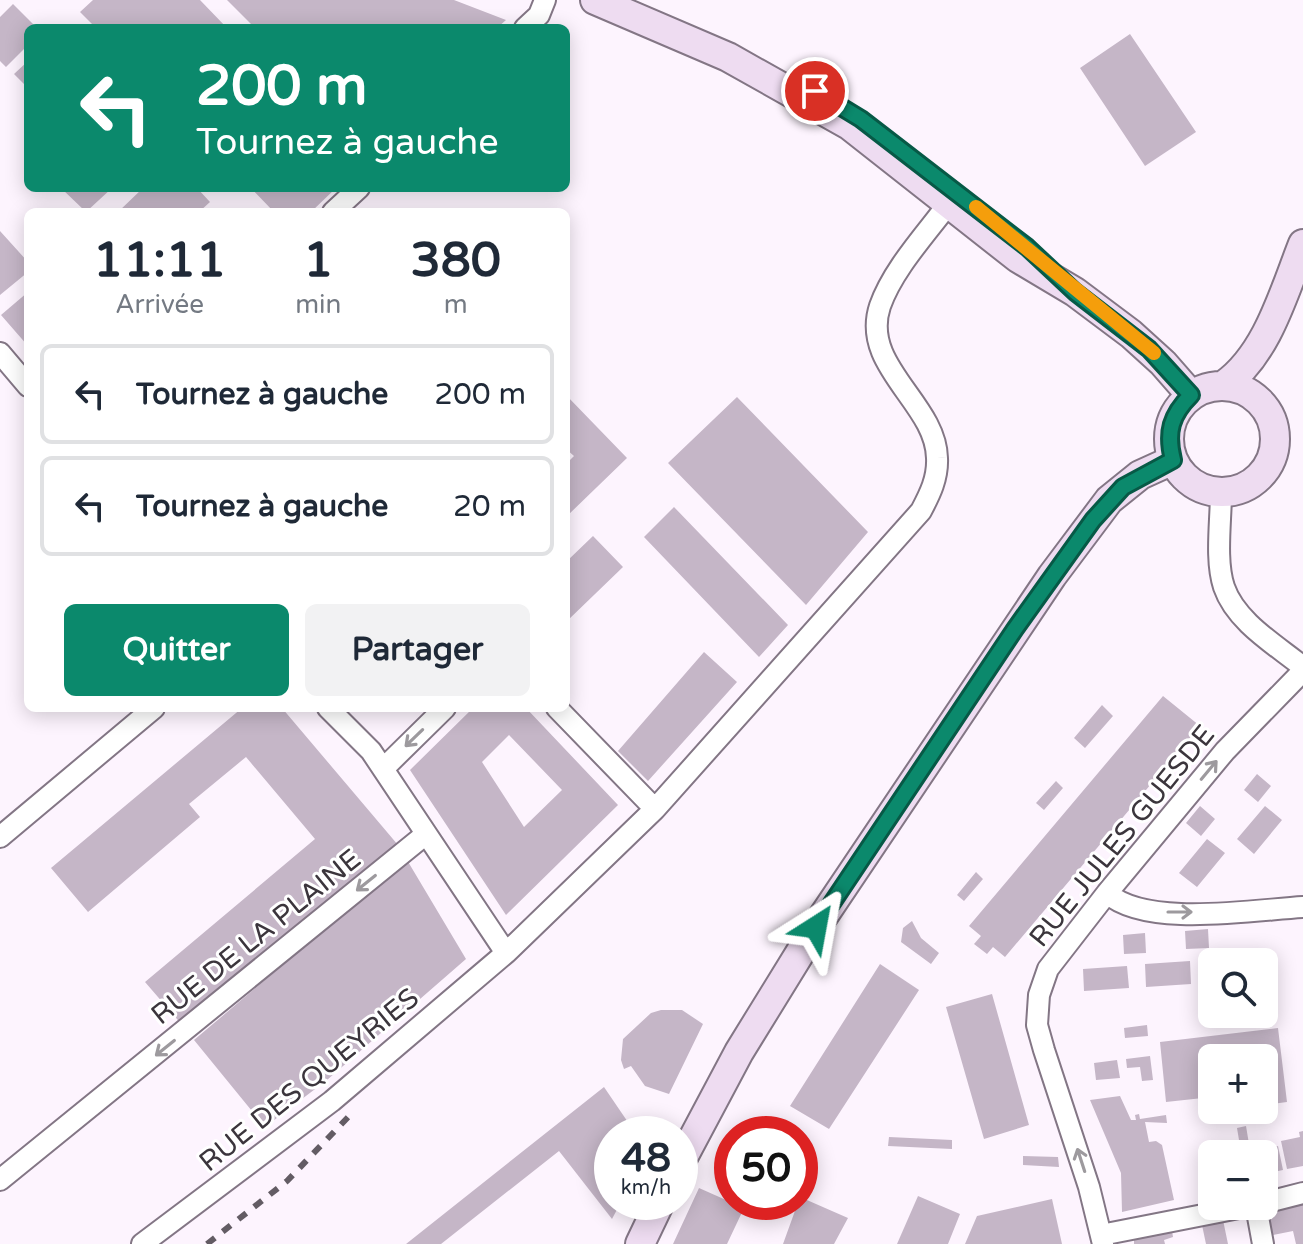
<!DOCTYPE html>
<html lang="fr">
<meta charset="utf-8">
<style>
:root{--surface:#fff;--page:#f2f2f3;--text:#1f2937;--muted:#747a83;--line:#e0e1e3;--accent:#0b896c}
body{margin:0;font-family:"Varela Round",sans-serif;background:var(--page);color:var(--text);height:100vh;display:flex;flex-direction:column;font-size:30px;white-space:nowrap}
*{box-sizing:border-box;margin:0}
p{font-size:26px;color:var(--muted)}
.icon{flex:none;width:44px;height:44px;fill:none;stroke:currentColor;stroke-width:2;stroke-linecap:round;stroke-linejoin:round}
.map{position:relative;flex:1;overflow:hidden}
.details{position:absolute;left:24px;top:208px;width:546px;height:504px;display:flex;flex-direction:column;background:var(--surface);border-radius:12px;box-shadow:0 4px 20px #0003}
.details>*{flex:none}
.top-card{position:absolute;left:24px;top:24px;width:546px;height:168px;border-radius:12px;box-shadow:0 4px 20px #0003;background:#0b896c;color:#fff;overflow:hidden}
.tools{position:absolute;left:1198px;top:948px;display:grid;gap:16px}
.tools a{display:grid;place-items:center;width:80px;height:80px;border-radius:12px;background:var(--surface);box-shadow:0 4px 20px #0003;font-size:40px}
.speed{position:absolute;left:594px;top:1116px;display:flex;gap:16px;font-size:40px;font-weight:700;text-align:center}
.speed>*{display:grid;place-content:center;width:104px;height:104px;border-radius:50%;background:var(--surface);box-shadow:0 4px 20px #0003;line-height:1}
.speed small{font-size:20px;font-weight:400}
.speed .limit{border:12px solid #d22;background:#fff;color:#111}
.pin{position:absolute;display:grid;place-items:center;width:68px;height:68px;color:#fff;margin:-34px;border:4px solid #fff;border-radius:50%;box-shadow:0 2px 8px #0007}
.me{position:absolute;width:88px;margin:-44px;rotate:34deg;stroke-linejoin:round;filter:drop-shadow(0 0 6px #0008)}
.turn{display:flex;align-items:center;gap:28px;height:168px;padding:0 40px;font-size:36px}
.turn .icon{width:104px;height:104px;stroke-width:2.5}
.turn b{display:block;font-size:56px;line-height:68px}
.eta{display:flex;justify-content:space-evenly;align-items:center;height:136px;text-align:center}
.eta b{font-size:48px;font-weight:800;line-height:56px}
.primary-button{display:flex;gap:16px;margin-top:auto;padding:16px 40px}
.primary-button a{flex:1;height:92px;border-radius:12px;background:var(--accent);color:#fff;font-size:32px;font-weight:800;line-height:92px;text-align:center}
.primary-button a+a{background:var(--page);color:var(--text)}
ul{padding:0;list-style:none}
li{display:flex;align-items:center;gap:24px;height:100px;margin:0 16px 12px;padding:0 24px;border:4px solid var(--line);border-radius:12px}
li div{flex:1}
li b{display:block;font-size:30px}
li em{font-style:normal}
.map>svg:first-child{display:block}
.building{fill:#c5b6c7;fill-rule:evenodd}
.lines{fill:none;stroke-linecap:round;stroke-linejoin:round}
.street-casing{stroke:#837685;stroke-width:24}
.secondary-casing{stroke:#837685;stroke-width:32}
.street{stroke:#fff;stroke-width:20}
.secondary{stroke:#eedcf1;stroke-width:28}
.rail{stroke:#635c64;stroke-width:6;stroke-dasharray:10 10;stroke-linecap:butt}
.oneway{stroke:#9d9a9e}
.route-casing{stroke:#075946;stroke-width:20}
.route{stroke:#0b896c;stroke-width:14}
.slow{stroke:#f59e0b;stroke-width:14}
.labels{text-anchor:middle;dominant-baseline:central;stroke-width:6;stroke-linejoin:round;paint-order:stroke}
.street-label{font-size:28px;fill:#3b353c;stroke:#fff}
</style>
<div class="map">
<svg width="1303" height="1244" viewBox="0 0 1303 1244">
<rect width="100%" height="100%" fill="#fdf4fe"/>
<path class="building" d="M93,0h107l27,28h-131l-16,-16z
M227,0h227l52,20 -9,8h-242z
M13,4l24,24h-9v17l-22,22 -6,-6v-44z
M1130,34l66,98 -51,34 -65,-98z
M28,61v27l-14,-14z
M61,188h51l-26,24z
M143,188h54l13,14 -11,10h-81z
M251,188h85l-25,24h-37z
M0,231l28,31v10l-28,23z
M28,292v54l-27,-31z
M566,395l61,63 -61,59v-53l8,-8 -8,-7z
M737,397l131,135 -62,73 -138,-142z
M674,507l114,118 -29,32 -115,-120z
M593,536l30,31 -57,55v-60z
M704,652l33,30 -89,99 -30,-30z
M1163,696l37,30 -195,231 -12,-10 -6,7 -13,-10 7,-8 -12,-10z
M1102,705l11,11 -28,32 -11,-10z
M242,708h40l116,137 -215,181 -38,-44 170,-143 -69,-82 -57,47 11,13 -112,95 -37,-44z
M473,708h53l92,97 -112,110 -96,-145zM509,735l53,55 -38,37 -42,-65z
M1257,774l14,12 -13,16 -14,-12z
M1056,781l7,7 -19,22 -8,-7z
M1200,806l15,13 -14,17 -15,-13z
M1265,806l17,14 -28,34 -17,-15z
M1207,839l18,14 -28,34 -18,-14z
M407,860l59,99 -139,121 -62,47 -71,-87z
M976,872l7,7 -19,22 -7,-6z
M912,921l9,17 18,15 -8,11 -30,-22 2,-14z
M1208,929l1,19 -23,1 -1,-18z
M1145,933l1,20 -22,1 -1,-19z
M1190,961l1,23 -45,3 -1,-23z
M880,964l39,26 -90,139 -39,-23z
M1127,966l2,22 -45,3 -1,-22z
M992,994l37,131 -45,14 -38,-132z
M661,1010h21l21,14 -34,70 -24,-8 -14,-20 -7,3 -3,-9 2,-21 28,-26z
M1147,1025l1,11 -23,2 -1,-10z
M1278,1028l9,74 -23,3v-47h-52v39l-46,5 -6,-60z
M1150,1056l3,24 -11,1 -2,-14 -13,1 -1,-9z
M1117,1060l3,18 -24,2 -2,-17z
M604,1087l32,47h-24v68h9l-9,17 -53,-68 -118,93h-35z
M1120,1096l11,24h5l-1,-5 4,-1 1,5 26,-4 1,8 -22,-1 4,20 7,-1 6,4 12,55 -52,12 -1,-39 -31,-73z
M1246,1126l3,18 -9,2 -3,-18z
M1303,1131v35l-16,3 -6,-28 19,-4 -1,-5z
M889,1137l63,3v9l-64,-3z
M1278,1146l5,24 -19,4v-20h-18z
M1023,1156l35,1 1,10 -36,-2z
M699,1188l45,20 -17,36h-54z
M918,1196l42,18 -12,30h-51z
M800,1197l48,21 -14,26h-51z
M1052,1199l10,45h-97l12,-28z
M1303,1203v41h-7l-3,-13 -20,4 -5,-25z
M1223,1220l5,24h-22l-4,-19z
M1172,1231l1,6 -9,3 1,4h-31v-4z"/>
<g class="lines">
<defs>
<path id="street" d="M525,28l14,-13 6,-15
M333,212l26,-24
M0,353l28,33
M1221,492c0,29 -6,68 3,95 12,35 52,58 79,80
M328,708l43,43 135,202
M557,708l98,101
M383,769l62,-61
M0,837l154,-129
M1107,893c39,35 145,17 196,14
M0,1180l426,-346
M1264,1203l39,-10
M1256,1206l7,38
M1101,1235l148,-29
M142,1244l190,-143 174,-148 149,-144 266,-298c9,-17 17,-33 16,-53 -1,-55 -77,-92 -57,-152 13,-37 46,-72 69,-103
M1103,1244l-14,-57 -45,-137 -7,-25 2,-30 9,-26 59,-76 118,-142 78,-80"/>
<path id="secondary" d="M595,0l133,57 121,68 169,133 57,34 56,42 32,29 28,32
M1224,385c43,-30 60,-93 79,-141
M1169 439a53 53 0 1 1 106 0a53 53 0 1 1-106 0Z
M680,1163l59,-111 77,-125 236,-351 57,-76 31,-25 33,-15
M640,1244l20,-42"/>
</defs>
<use href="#street" class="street-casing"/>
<use href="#secondary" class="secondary-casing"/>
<use href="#street" class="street"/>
<use href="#secondary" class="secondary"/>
<path class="rail" d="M207,1244l80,-63 66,-69"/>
</g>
<defs><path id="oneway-shaft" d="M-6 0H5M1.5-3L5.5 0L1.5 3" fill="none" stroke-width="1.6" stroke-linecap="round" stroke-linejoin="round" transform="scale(2)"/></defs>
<g class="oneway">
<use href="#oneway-shaft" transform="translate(414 738) rotate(136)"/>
<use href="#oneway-shaft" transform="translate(1209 770) rotate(-50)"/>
<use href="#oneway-shaft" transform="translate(366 883) rotate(141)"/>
<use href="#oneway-shaft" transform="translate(1180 912)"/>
<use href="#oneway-shaft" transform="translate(165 1048) rotate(141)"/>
<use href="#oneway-shaft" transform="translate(1081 1160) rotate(-108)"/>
</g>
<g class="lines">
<defs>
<path id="route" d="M815,91l46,28 166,128 48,45 74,57 42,46c-20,20 -25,37 -18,65l-50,27 -30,33 -78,109 -199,298"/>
</defs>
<use href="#route" class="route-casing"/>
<use href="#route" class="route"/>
<path class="slow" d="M976,207l178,146"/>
</g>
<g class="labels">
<g class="street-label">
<text transform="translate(1122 836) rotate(-51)">RUE JULES GUESDE</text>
<text transform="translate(256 937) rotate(-39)">RUE DE LA PLAINE</text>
<text transform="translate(309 1080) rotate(-39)">RUE DES QUEYRIES</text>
</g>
</g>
</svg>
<div class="tools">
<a><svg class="icon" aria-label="search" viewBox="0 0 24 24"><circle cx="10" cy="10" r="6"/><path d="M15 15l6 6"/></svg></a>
<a>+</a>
<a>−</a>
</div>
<div class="speed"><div>48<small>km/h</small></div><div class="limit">50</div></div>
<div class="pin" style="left:815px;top:91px;background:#d93025"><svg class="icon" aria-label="arrive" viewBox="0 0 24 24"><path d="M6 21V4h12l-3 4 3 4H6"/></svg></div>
<svg class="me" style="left:816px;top:927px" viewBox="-20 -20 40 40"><path d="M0-17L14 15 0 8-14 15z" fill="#0b896c" stroke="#fff" stroke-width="4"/></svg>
<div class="top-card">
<div class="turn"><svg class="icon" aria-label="left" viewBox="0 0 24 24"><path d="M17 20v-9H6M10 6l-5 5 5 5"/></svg><div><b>200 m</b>Tournez à gauche</div></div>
</div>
<section class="details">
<div class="eta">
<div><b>11:11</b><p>Arrivée</p></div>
<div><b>1</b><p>min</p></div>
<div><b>380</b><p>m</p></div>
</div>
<ul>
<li><svg class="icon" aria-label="left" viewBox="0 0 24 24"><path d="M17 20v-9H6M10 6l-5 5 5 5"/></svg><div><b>Tournez à gauche</b></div><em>200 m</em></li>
<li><svg class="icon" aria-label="left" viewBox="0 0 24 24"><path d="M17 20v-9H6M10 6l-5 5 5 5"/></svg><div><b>Tournez à gauche</b></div><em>20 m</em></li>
</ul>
<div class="primary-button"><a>Quitter</a><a>Partager</a></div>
</section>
</div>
